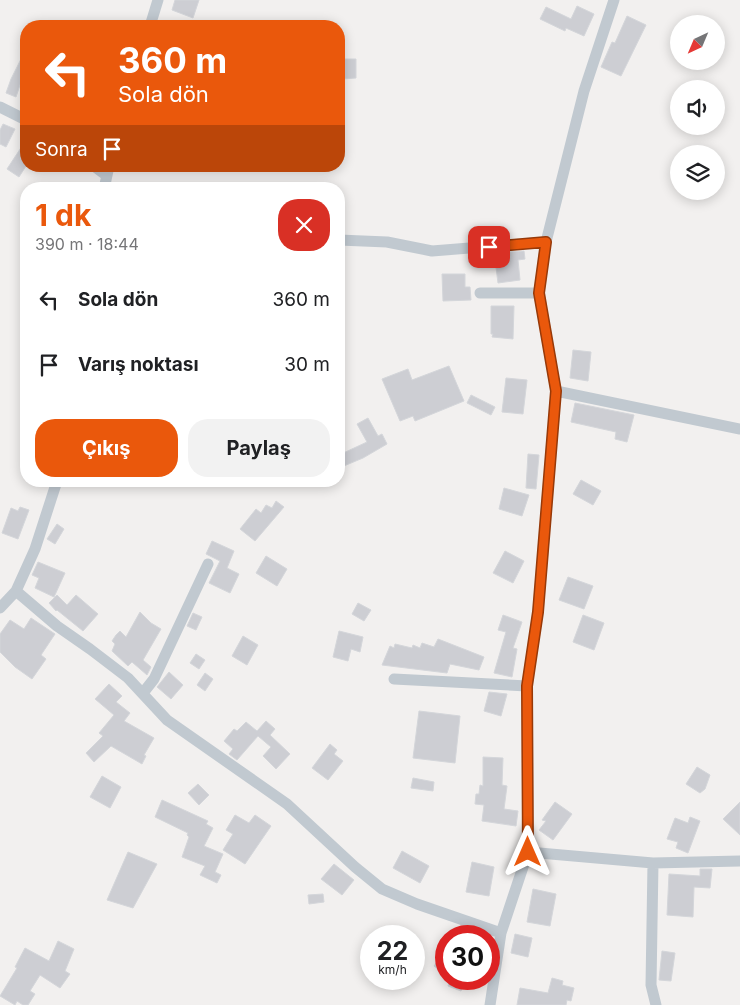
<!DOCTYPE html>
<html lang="tr">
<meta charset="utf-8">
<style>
:root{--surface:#fff;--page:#f2f2f2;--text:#202124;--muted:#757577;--accent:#ea580c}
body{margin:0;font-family:Inter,sans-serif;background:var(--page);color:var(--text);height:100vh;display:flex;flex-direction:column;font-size:19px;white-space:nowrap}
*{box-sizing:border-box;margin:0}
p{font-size:16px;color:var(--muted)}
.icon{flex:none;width:28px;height:28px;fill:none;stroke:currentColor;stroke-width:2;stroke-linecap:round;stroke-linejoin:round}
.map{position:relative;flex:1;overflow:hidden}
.side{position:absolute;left:20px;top:182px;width:325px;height:305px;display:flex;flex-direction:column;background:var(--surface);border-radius:20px;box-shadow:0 2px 12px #0003}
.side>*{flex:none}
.guide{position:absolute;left:20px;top:20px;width:325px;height:152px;border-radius:20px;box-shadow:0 2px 12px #0003;background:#ea580c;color:#fff;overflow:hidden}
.needle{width:32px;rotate:224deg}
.controls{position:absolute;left:670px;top:15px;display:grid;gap:10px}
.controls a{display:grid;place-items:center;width:55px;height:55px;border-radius:50%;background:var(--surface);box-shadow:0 2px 12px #0003;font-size:25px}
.speed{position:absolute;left:360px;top:925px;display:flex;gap:10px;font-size:25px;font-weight:700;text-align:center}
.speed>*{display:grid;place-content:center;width:65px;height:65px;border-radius:50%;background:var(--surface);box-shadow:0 2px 12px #0003;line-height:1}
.speed small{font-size:12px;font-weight:400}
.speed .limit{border:8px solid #d22;background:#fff;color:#111}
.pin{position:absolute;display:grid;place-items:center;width:42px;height:42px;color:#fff;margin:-21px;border-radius:10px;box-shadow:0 2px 8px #0006}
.me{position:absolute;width:55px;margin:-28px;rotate:0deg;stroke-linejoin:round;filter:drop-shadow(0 0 4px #0008)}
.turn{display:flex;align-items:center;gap:18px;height:105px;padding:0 15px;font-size:22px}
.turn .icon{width:65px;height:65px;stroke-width:2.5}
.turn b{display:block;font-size:35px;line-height:42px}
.then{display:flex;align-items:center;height:48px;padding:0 15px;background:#0003;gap:10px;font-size:19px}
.round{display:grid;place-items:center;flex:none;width:52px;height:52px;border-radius:20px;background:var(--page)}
.overview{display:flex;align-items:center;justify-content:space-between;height:85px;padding:0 15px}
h1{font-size:30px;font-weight:700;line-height:38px;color:var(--accent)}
.cta{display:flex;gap:10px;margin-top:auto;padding:10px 15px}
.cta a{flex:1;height:58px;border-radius:20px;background:var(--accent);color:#fff;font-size:20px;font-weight:700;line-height:58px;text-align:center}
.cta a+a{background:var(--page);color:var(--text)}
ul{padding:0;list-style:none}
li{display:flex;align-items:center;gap:15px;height:65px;padding:0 15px}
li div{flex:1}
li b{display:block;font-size:19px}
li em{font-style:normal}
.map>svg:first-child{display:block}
.building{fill:#cdced3;stroke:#d4d6da}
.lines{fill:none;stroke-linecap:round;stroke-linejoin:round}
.street{stroke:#c1c9d0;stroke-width:11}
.route-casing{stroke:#983908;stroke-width:12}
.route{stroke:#ea580c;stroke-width:9}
</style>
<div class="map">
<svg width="740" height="1005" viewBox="0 0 740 1005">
<rect width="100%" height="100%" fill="#f2f0ef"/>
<path class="building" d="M175,0h24l-6,18 -21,-8z
M577,6l17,8 -10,22 -18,-8 -1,3 -25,-12 6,-12 25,12z
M627,16l19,9 -25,51 -20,-9 11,-25 3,1z
M26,49v29l-3,-2 -7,21 -10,-4 5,-14z
M339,59h17v19l-14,1v-3l-3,1z
M3,124l12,5 -9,18 -6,-3v-14z
M26,140v26l-7,11 -12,-8z
M524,251l1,8 -7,1 2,20 -22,3 -3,-23 15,-2 -1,-6z
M442,274h23v13h5l1,13 -28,1z
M491,306h23l-1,33 -21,-2 1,-3h-2z
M573,350l18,2 -3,29 -18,-3z
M449,366l15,35 -49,20 -2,-5 -13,5 -18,-42 26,-10 4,11z
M506,378l21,2 -4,34 -21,-2z
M471,395l24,12 -4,8 -24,-12z
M575,403l59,12 -7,27 -12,-3 1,-7 -45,-10z
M368,418l10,18 4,-2 5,10 -24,14 -24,10v-13l28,-13 -10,-18z
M528,454l11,1 -3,34 -10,-1z
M581,480l20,11 -8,14 -20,-11z
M504,488l25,7 -7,21 -23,-7z
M276,501l8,6 -29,34 -15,-12 16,-20 5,4 5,-8 6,3z
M20,507l9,3 -11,29 -16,-6 9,-25 7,3z
M57,524l7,5 -9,15 -8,-5z
M212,541l22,10 -7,17 12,6 -9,19 -21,-10 11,-22 -14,-7z
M505,551l19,10 -11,22 -20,-10z
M266,556l21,13 -10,17 -21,-13z
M38,562l27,11 -11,24 -19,-9 4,-10 -7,-3z
M568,577l25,9 -9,23 -25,-9z
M57,595l10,10 9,-10 22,19 -15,17 -26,-21 -1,1 -7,-8z
M358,603l13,7 -7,11 -12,-7z
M140,612l11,11 10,6 -18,31 8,7 -4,8 -15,-13 -4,4 -16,-15 3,-7 -3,-3 4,-6 4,-4 6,6z
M193,613l9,4 -6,13 -9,-4z
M503,615l19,7 -9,26 4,1 -5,28 -18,-4 12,-41 -8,-2z
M583,615l21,8 -10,27 -21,-8z
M31,618l24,16 -14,21 5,4 -14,20 -17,-12 -15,-15v-18l10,-14 14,9z
M339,631l24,6 -3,15 -9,-3 -3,12 -15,-4z
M243,636l15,9 -11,20 -15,-9z
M438,639l46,18 -5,13 -29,-6 -3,9 -65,-8 8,-19 4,2 1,-4 17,4 1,-3 7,3 2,-5 12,4z
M196,654l9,6 -6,9 -9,-6z
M169,672l14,13 -12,14 -14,-12z
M205,673l8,6 -8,12 -8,-6z
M109,684l13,12 -6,6 14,11 -6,8 30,17 -10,17 2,1 -4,8 -31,-18 -17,16 -8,-9 17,-17 -4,-3 15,-18 -19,-16z
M489,692l18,2 -6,22 -17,-5z
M419,711l41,5 -5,47 -42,-5z
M266,721l9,8 -5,6 20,19 -14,15 -13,-13 8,-9 -13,-11 -21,24 -8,-6 4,-5 -9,-8 10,-12 3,2 9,-9 11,9z
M330,744l7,6 -3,4 9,7 -15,19 -16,-12z
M483,757l20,1 -1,27 5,1 -3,23 14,2 -2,15 -34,-5 2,-16 -9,-1 1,-10h3l1,-9 3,1z
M697,767l13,8 -5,14 -5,4 -14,-9z
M102,776l19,11 -11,21 -20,-11z
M413,778l21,4 -1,9 -22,-3z
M198,784l11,11 -10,10 -11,-12z
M162,800l46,21 -2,3 7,4 -9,18 19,8 -8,18 6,3 -4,8 -17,-8 5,-9 -23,-9 7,-20 -2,-2 1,-2 -33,-16z
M555,802l17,12 -19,26 -14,-10 7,-9 -4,-1z
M740,802v33l-17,-16z
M235,815l14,8 6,-8 16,11 -26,38 -22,-14 10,-16 -7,-4z
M690,817l10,4 -12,32 -12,-5 2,-6 -11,-3 8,-21 13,5z
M402,851l27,15 -9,17 -27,-15z
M128,852l29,12 -24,44 -26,-8z
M472,862l22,5 -5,29 -23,-4z
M334,864l20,16 -12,15 -21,-16z
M700,869h12l-2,19 -16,-1 -1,30 -26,-2 2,-41 31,2z
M533,889l23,5 -6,32 -23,-4z
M323,894l1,8 -15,2 -1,-9z
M515,934l17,4 -4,19 -17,-4z
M58,941l16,8 -9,22 5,3 -10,14 -20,-13 -10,16 5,3 -7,11h-5l-6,-4 -2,4 -15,-9 17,-28 -2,-1 10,-19 24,13z
M446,950v25l-12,-9z
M662,951l13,2 -4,28 -12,-1z
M552,978l11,3 -1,4 12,3 -3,13 -4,-1 -1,5h-49l3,-17 28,5z
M450,979h15l-4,12 -13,-5z"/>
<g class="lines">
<path class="street" d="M150,26l8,-26
M0,107l26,13
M94,166l12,9
M104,189l5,-23
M339,240l48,2 45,9 114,-9
M480,293h59
M556,391l184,38
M16,591l41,35 33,23 38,29 39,42 120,84 68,63 27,22 35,15 84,29
M0,608l16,-17 19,-42 22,-68
M394,679l133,7
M143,693l11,-14 54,-115
M528,852l125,11 87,-2
M653,863l-2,122 5,20
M490,1005l11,-72 27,-81 -1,-166 11,-74 18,-221 -17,-98 7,-51 38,-151 30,-91"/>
</g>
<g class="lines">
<defs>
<path id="route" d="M489,247l57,-5 -7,51 17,98 -18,221 -11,74 1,166"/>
</defs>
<use href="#route" class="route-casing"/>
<use href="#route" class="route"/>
</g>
</svg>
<div class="controls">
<a><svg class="needle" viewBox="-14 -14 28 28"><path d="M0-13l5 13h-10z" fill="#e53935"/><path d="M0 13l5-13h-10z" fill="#757577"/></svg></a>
<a><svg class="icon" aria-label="sound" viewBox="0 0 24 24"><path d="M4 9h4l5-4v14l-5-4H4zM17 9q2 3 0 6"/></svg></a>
<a><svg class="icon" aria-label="layers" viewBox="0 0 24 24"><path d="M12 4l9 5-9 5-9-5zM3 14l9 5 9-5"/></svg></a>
</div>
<div class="speed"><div>22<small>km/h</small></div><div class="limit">30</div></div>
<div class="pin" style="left:489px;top:247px;background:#d93025"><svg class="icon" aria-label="arrive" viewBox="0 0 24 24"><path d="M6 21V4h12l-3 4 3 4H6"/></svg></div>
<svg class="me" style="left:528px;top:852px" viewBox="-20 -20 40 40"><path d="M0-17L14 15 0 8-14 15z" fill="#ea580c" stroke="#fff" stroke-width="4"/></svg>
<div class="guide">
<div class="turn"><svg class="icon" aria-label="left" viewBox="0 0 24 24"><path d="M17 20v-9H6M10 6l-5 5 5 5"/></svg><div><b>360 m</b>Sola dön</div></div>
<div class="then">Sonra<svg class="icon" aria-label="arrive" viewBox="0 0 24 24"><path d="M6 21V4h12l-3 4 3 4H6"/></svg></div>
</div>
<section class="side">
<div class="overview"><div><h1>1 dk</h1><p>390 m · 18:44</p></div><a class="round" style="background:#d93025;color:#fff"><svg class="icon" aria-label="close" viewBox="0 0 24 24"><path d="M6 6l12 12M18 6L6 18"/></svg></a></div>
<ul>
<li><svg class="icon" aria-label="left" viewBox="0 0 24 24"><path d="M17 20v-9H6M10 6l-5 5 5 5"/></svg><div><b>Sola dön</b></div><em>360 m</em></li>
<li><svg class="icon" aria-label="arrive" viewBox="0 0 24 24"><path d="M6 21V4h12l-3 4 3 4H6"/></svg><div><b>Varış noktası</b></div><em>30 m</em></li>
</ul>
<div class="cta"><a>Çıkış</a><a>Paylaş</a></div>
</section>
</div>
